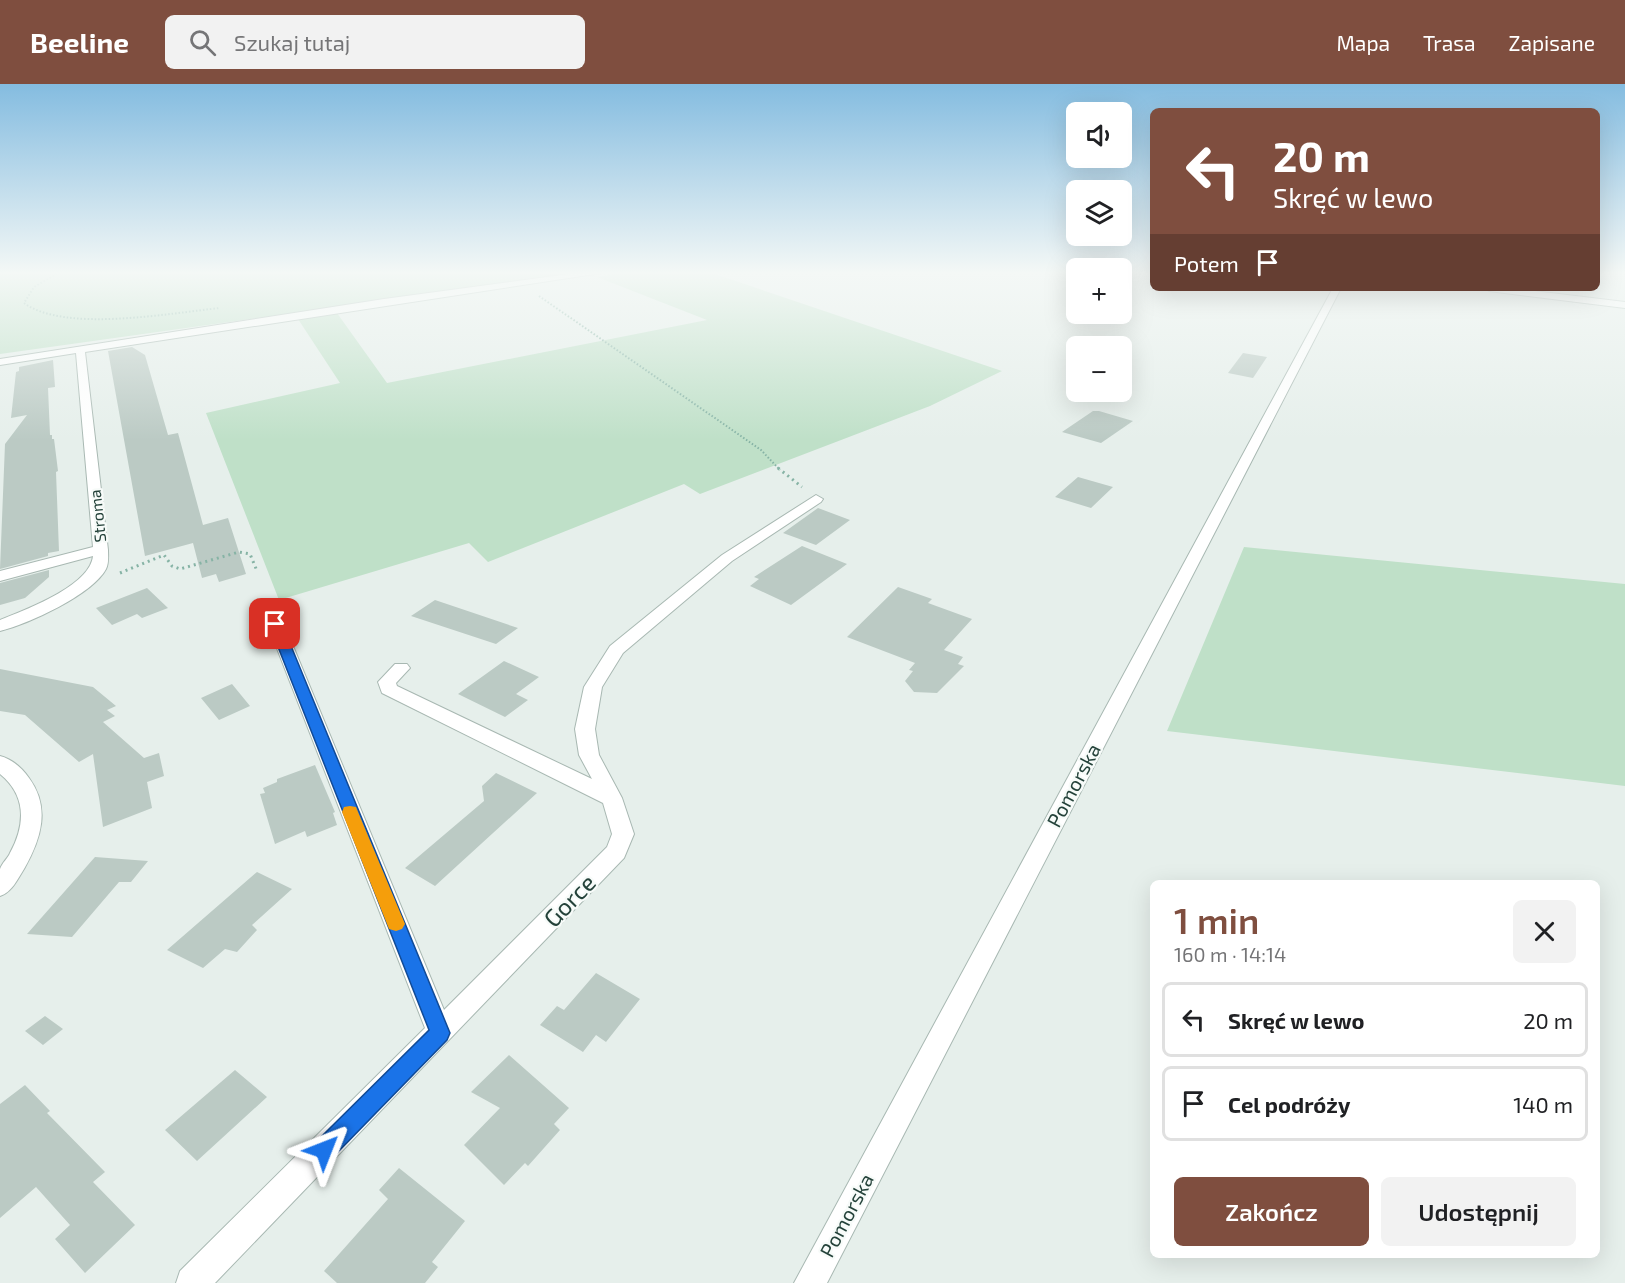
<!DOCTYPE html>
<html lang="pl">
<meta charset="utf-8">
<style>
:root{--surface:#fff;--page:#f2f2f2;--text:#202124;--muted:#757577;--line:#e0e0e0;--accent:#7f4e3f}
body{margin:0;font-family:"Exo 2",sans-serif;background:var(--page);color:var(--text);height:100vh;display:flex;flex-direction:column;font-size:22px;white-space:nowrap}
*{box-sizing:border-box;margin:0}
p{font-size:20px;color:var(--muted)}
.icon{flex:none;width:33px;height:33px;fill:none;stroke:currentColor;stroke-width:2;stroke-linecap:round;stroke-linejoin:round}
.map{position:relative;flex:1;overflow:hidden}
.panel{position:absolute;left:1150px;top:796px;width:450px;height:378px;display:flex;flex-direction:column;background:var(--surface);border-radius:9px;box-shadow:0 6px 24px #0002}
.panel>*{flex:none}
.banner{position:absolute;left:1150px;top:24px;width:450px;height:183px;border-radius:9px;box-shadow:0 6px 24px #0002;background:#7f4e3f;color:#fff;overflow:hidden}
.tools{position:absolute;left:1066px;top:18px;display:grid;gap:12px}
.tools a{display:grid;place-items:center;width:66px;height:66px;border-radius:9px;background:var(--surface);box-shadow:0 6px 24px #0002;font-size:30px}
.pin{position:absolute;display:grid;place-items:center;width:51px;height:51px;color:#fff;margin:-26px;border-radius:12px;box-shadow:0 3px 9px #0006}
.me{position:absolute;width:66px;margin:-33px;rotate:45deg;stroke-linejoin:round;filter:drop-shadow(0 0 4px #0008)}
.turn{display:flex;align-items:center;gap:21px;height:126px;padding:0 24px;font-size:27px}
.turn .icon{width:78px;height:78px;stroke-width:2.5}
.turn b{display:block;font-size:42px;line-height:51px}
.then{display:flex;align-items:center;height:57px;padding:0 24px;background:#0003;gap:12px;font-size:22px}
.round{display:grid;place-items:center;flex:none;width:63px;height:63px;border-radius:9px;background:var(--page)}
.summary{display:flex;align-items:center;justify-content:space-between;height:102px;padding:0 24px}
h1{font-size:36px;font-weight:600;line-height:45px;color:var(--accent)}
.action{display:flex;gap:12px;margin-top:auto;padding:12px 24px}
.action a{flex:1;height:69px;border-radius:9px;background:var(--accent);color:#fff;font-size:24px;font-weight:600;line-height:69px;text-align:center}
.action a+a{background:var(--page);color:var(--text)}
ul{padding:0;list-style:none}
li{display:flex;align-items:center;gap:18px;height:75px;margin:0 12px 9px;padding:0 12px;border:3px solid var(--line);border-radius:9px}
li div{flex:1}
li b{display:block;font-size:22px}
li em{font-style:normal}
header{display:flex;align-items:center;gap:36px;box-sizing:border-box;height:84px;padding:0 30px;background:var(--accent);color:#fff}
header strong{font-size:28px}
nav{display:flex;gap:33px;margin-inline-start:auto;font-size:21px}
.search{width:420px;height:54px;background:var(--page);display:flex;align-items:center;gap:15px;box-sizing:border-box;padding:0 21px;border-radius:9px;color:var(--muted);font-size:22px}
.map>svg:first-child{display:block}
.green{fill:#bfe0c8}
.building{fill:#bbcac4}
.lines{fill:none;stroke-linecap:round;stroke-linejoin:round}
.minor-casing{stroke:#a8b8b2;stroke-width:2}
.path-far1{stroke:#86b3a5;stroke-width:2;stroke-dasharray:1.5 2;stroke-linecap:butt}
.path{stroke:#86b3a5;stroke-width:3;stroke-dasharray:2 4;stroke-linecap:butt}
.minor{fill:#fff;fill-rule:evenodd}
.route{fill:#1a73e8;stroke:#114b97;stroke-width:1.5}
.slow{fill:#f59e0b}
.labels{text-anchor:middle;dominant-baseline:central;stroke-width:4.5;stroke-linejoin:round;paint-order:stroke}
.far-street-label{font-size:16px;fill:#24423a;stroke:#f7fbf9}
.street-label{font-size:20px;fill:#24423a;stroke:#f7fbf9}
.near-street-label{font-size:24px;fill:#24423a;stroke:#f7fbf9}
</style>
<header>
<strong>Beeline</strong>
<div class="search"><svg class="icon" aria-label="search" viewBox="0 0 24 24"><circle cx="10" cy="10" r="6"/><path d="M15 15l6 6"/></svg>Szukaj tutaj</div>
<nav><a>Mapa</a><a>Trasa</a><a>Zapisane</a></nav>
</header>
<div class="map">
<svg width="1625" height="1199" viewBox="0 0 1625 1199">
<rect width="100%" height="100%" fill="#e6efeb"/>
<path class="green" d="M0,188h588l-588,82z
M628,188h81l293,99 -72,35 -230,88 -16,-10 -196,78 -19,-19 -190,57 -73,-187 134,-30 -42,-64 39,-6 50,70 320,-63 -110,-43z
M1244,463l381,37v202l-458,-55z"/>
<path class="building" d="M132,263l13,8 23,80 10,-2 25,92 25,-7 18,56 -27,8 -3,-8 -14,4 -9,-35 -48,13 -37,-205z
M1243,269l24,4 -14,21 -25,-5z
M53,276l2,27 -7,1 2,47h2v4h2l4,32 -2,1 3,79 -11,2v3l-48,13 5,-125 22,-29 -16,3 5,-46 3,-1v-4z
M1093,327h6l34,10 -32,22 -39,-11z
M1078,393l35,10 -22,21 -36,-11z
M818,424l32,12 -34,25 -33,-12z
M802,462l45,18 -56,41 -41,-19 9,-7 -5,-2z
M49,486v7l-24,21 -25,7v-22z
M898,503l34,12 -4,4 44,16 -28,31 19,7 -5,7 6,2 -27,27 -23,-1 -9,-11 8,-10 -4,-1 6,-7 -68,-26z
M147,504l21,20 -26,10 -5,-4 -25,11 -16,-17z
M435,516l83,28 -22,16 -85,-28z
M504,577l35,16 -23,17 12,6 -23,17 -47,-23z
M0,585l93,18 23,19 -9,4 8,6 -12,6 41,36 15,-5 5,23 -17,6 5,26 -49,19 -10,-73 -14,8 -54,-47 -25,-4z
M232,600l18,22 -31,14 -18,-22z
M315,681l20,47 -2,1 4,12 -30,12 -2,-6 -30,13 -15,-50 5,-1 -2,-5 14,-6v-3z
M496,689l41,20 -102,93 -30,-18 79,-67 -2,-15z
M95,773l53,4 -17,21h-12l-47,55 -45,-3z
M257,788l35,17 -40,36 5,5 -20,22 -12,-3 -22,19 -36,-18z
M596,889l44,26 -34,43 -10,-7 -13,17 -43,-27 17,-19 7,4z
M45,932l18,13 -20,16 -18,-14z
M509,971l60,53 -15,16 6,6 -32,36 -3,-3 -21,22 -40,-40 36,-37 -29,-16z
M235,986l32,27 -70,64 -32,-31z
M25,1001l25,26 -3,2 58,59 -12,10 42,43 -50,48 -30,-34 15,-14 -34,-38 -36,31v-114z
M399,1084l66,53 -33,41 6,5 -13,16h-88l-13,-12 64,-72 -9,-9z"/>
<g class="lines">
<defs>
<path id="minor" d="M584,188h24l-523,80 23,198c0,6 1,13 -2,19 -14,26 -78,55 -106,62v-11c25,-10 90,-34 93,-64l-93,25v-10l93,-24 -17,-194 -76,12v-6l384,-60z
M1333,204h8l-514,995h-33z
M1485,204h24l116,14v6l-136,-17z
M816,411l7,4 -2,3 -89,59 -109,92 -21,34 -7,42 4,26 23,43 12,36 -10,24 -409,425h-39l4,-12 245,-243 -165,-423 2,-3 6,-2 8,5 168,405 163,-163 5,-13 -9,-31 -221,-110 -4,-11 17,-18h12l3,4 -14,15 1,3 195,93 -13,-24 -4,-26 9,-42 26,-41 112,-91z
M0,672c12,3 22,12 29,22 22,30 12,61 -5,91 -7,11 -12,23 -24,27 0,-8 0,-20 0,-27 2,-6 8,-11 10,-16 16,-29 16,-58 -10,-79z"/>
</defs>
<use href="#minor" class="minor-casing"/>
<path class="path-far1" d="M60,188l-26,15 -10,16c41,30 146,10 196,5
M539,212l222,154 19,20"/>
<path class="path" d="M778,384l24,19
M120,489l44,-18 8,11 8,3 59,-17 11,2 7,17"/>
<use href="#minor" class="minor"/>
</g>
<linearGradient id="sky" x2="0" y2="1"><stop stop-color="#84bce0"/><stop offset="0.53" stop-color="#f4f8f6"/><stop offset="1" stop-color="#f4f8f6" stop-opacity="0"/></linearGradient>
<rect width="1625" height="356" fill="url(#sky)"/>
<path class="route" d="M275,536l7,4 168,409 -3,7 -115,118 -8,3 -8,-3 -3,-8 3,-8 113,-112 -160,-406z"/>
<path class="slow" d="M350,722l6,1 2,5 47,112 -3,5 -6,2 -7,-2 -2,-5 -45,-112 2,-5z"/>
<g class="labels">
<g class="far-street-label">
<text transform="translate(97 432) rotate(-96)">Stroma</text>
</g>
<g class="street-label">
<text transform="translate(1073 701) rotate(-62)">Pomorska</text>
<text transform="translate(846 1131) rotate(-62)">Pomorska</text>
</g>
<g class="near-street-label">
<text transform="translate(569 816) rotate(-46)">Gorce</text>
</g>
</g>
</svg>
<div class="tools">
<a><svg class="icon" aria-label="sound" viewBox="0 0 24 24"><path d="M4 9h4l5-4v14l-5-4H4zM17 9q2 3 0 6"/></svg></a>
<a><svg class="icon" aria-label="layers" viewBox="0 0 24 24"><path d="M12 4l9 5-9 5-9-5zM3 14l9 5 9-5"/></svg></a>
<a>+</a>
<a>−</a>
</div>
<div class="pin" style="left:275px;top:540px;background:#d93025"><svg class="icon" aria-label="arrive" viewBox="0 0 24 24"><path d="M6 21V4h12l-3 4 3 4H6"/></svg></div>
<svg class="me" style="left:324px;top:1066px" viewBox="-20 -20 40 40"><path d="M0-17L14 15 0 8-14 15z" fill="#1a73e8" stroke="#fff" stroke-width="4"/></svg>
<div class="banner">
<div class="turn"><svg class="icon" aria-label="left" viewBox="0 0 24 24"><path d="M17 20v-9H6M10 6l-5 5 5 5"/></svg><div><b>20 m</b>Skręć w lewo</div></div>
<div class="then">Potem<svg class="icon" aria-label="arrive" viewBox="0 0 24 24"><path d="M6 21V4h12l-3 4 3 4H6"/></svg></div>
</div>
<section class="panel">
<div class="summary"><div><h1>1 min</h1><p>160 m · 14:14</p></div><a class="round"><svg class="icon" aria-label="close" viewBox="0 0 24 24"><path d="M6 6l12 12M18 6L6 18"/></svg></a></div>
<ul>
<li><svg class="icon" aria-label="left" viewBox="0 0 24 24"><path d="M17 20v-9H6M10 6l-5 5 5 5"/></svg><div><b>Skręć w lewo</b></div><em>20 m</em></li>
<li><svg class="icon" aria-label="arrive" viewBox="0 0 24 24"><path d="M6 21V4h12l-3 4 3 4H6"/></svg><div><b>Cel podróży</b></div><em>140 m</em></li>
</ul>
<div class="action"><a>Zakończ</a><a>Udostępnij</a></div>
</section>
</div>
